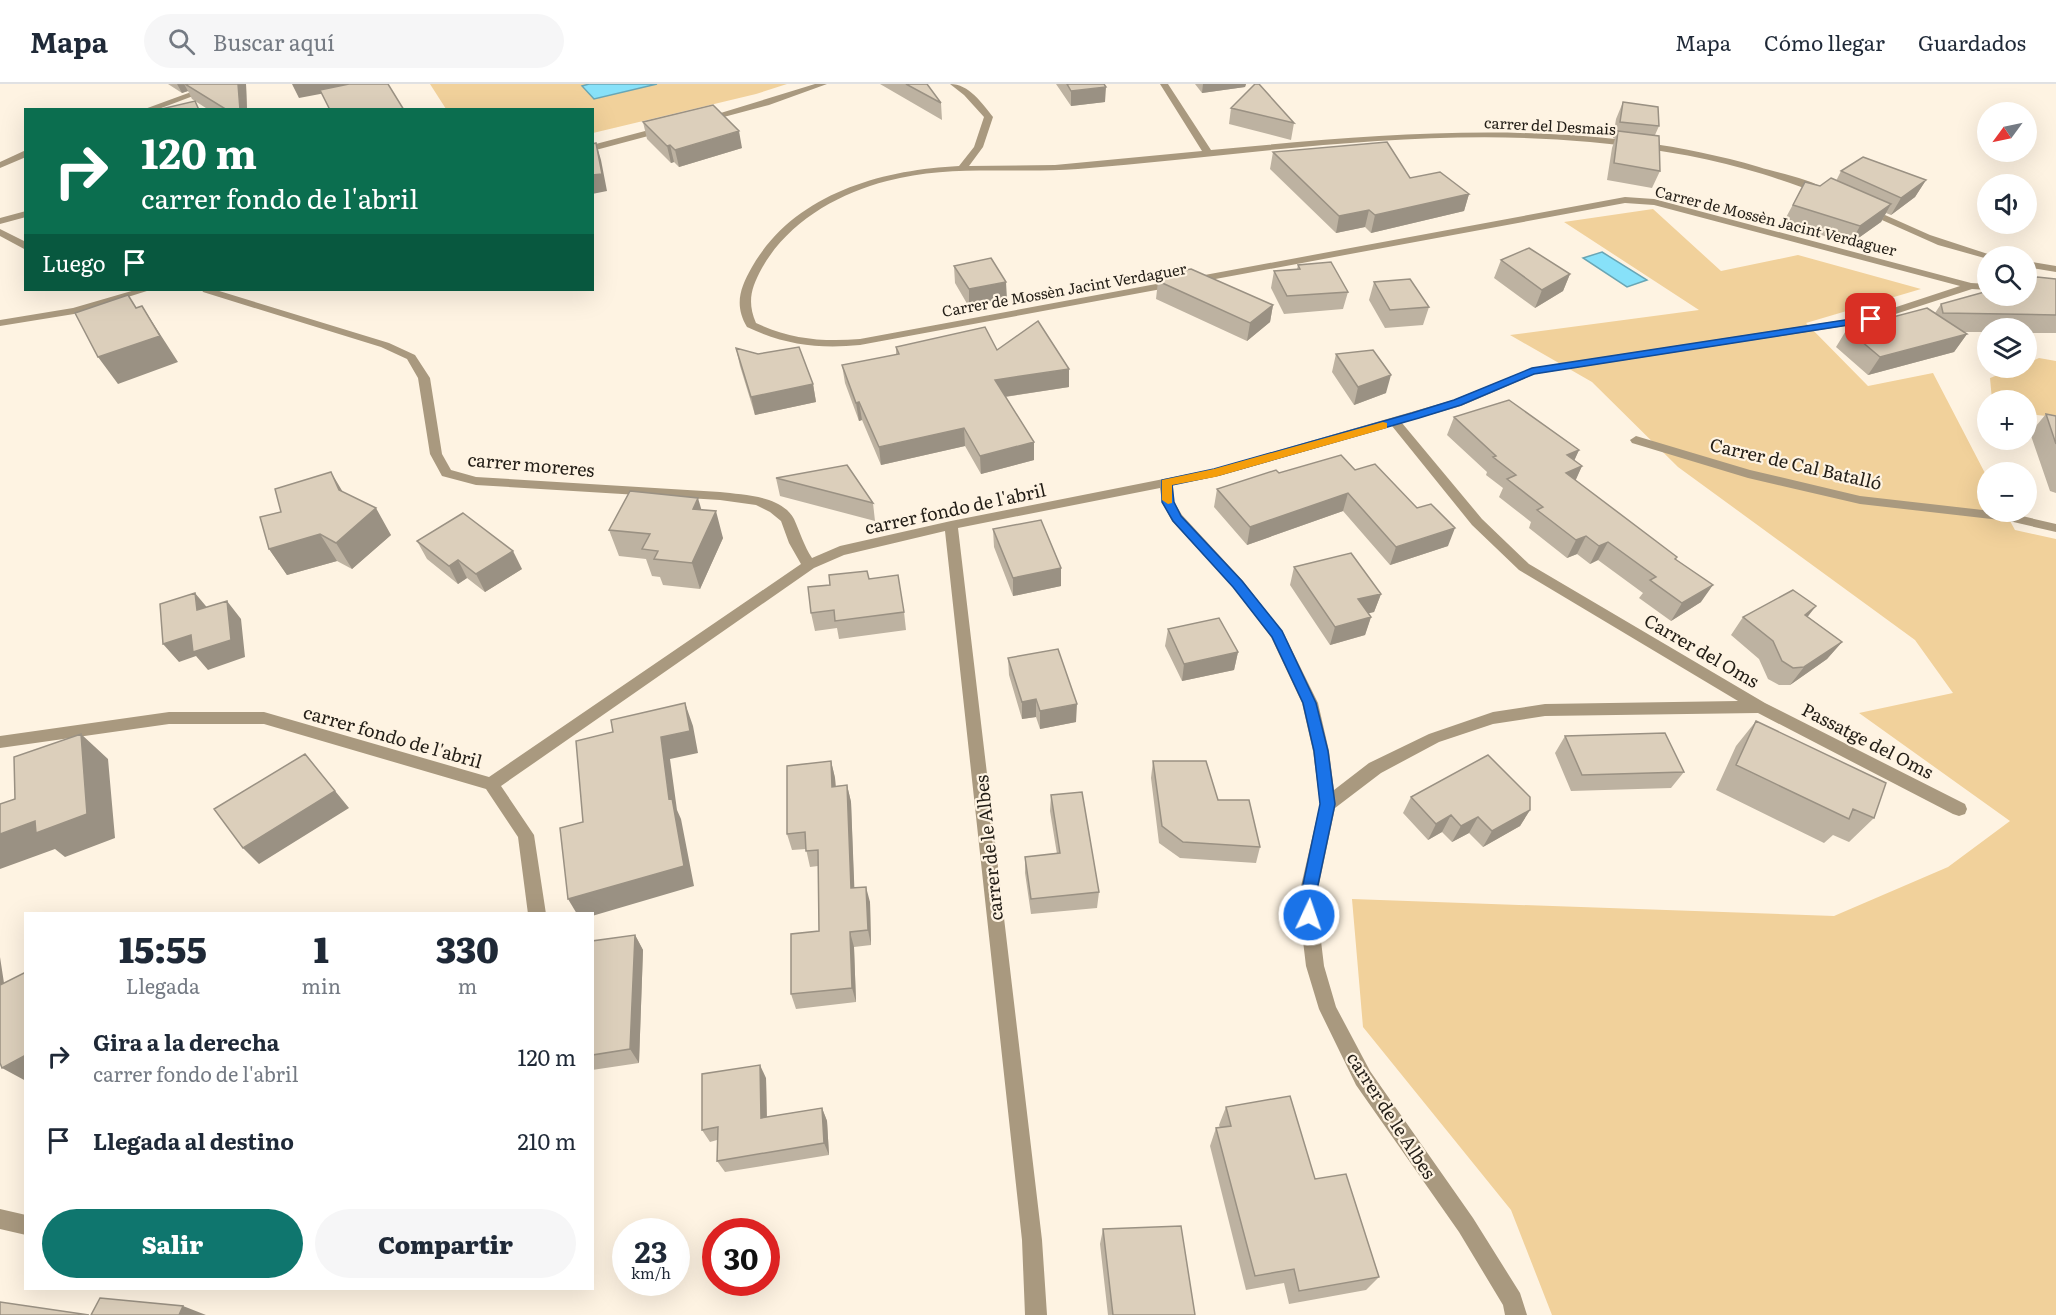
<!DOCTYPE html>
<html lang="es">
<meta charset="utf-8">
<style>
:root{--surface:#fff;--page:#f6f6f7;--text:#1f2937;--muted:#747a83;--line:#e0e1e3;--accent:#0f766e}
body{margin:0;font-family:Literata,serif;background:var(--page);color:var(--text);height:100vh;display:flex;flex-direction:column;font-size:22px;white-space:nowrap}
*{box-sizing:border-box;margin:0}
p{font-size:20px;color:var(--muted)}
.icon{flex:none;width:33px;height:33px;fill:none;stroke:currentColor;stroke-width:2;stroke-linecap:round;stroke-linejoin:round}
.map{position:relative;flex:1;overflow:hidden}
.panel{position:absolute;left:24px;top:828px;width:570px;height:378px;display:flex;flex-direction:column;background:var(--surface);border-radius:0px;box-shadow:0 6px 24px #0002}
.panel>*{flex:none}
.hud{position:absolute;left:24px;top:24px;width:570px;height:183px;border-radius:0px;box-shadow:0 6px 24px #0002;background:#0b6e4f;color:#fff;overflow:hidden}
.needle{width:39px;rotate:237deg}
.fabs{position:absolute;left:1977px;top:18px;display:grid;gap:12px}
.fabs a{display:grid;place-items:center;width:60px;height:60px;border-radius:50%;background:var(--surface);box-shadow:0 6px 24px #0002;font-size:30px}
.speed{position:absolute;left:612px;top:1134px;display:flex;gap:12px;font-size:30px;font-weight:700;text-align:center}
.speed>*{display:grid;place-content:center;width:78px;height:78px;border-radius:50%;background:var(--surface);box-shadow:0 6px 24px #0002;line-height:1}
.speed small{font-size:15px;font-weight:400}
.speed .limit{border:9px solid #d22;background:#fff;color:#111}
.pin{position:absolute;display:grid;place-items:center;width:51px;height:51px;color:#fff;margin:-26px;border-radius:12px;box-shadow:0 3px 9px #0006}
.me{position:absolute;width:66px;margin:-33px;rotate:3deg;stroke-linejoin:round;filter:drop-shadow(0 0 4px #0008)}
.turn{display:flex;align-items:center;gap:21px;height:126px;padding:0 18px;font-size:27px}
.turn .icon{width:78px;height:78px;stroke-width:2.5}
.turn b{display:block;font-size:42px;line-height:51px}
.then{display:flex;align-items:center;height:57px;padding:0 18px;background:#0003;gap:12px;font-size:22px}
.eta{display:flex;justify-content:space-evenly;align-items:center;height:102px;text-align:center}
.eta b{font-size:36px;font-weight:800;line-height:42px}
.primary-button{display:flex;gap:12px;margin-top:auto;padding:12px 18px}
.primary-button a{flex:1;height:69px;border-radius:36px;background:var(--accent);color:#fff;font-size:24px;font-weight:800;line-height:69px;text-align:center}
.primary-button a+a{background:var(--page);color:var(--text)}
ul{padding:0;list-style:none}
li{display:flex;align-items:center;gap:18px;height:84px;padding:0 18px}
li div{flex:1}
li b{display:block;font-size:22px}
li em{font-style:normal}
header{display:flex;align-items:center;gap:36px;box-sizing:border-box;height:84px;padding:0 30px;background:var(--surface);border-bottom:2px solid var(--line)}
header strong{font-size:28px}
nav{display:flex;gap:33px;margin-inline-start:auto;font-size:21px}
.search{width:420px;height:54px;background:var(--page);display:flex;align-items:center;gap:15px;box-sizing:border-box;padding:0 21px;border-radius:33px;color:var(--muted);font-size:22px}
.map>svg:first-child{display:block}
.green{fill:#f1d19b}
.water{fill:#87e1f9;stroke:#69a6b5;stroke-width:1.5}
.lines{fill:none;stroke-linecap:round;stroke-linejoin:round}
.minor{fill:#a9997f;fill-rule:evenodd}
.wall{fill:#bdb2a1}
.shaded-wall{fill:#9a9183}
.building{fill:#dccfbb;stroke:#9a9183;stroke-width:1.5}
.route{fill:#1a73e8;stroke:#114b97;stroke-width:1.5}
.slow{fill:#f59e0b}
.labels{text-anchor:middle;dominant-baseline:central;stroke-width:4.5;stroke-linejoin:round;paint-order:stroke}
.far-street-label{font-size:15px;fill:#231e17;stroke:#fef3e2}
.street-label{font-size:18px;fill:#231e17;stroke:#fef3e2}
</style>
<header>
<strong>Mapa</strong>
<div class="search"><svg class="icon" aria-label="search" viewBox="0 0 24 24"><circle cx="10" cy="10" r="6"/><path d="M15 15l6 6"/></svg>Buscar aquí</div>
<nav><a>Mapa</a><a>Cómo llegar</a><a>Guardados</a></nav>
</header>
<div class="map">
<svg width="2056" height="1231" viewBox="0 0 2056 1231">
<rect width="100%" height="100%" fill="#fef3e2"/>
<path class="green" d="M430,0h357l-31,10 -163,39 -1,-23 -146,-1z
M1653,125l68,62 77,-16 123,34 -115,34 62,63 65,-13 54,104 1,35h17l10,18 41,9v776h-504l-41,-105 -148,-183 -11,-128 482,17 114,-49 62,-46 -151,-108 94,-20 -38,-53 -237,-173 -86,-85 -82,-47 189,-25 -135,-88z
M2039,274l17,3v56l-29,-3 -1,-14h-34l-2,-22 26,-10h10l1,-5z"/>
<path class="water" d="M589,0h68l-63,15 -12,-13z
M1602,168l45,28 -20,7 -44,-29z"/>
<g class="lines">
<path class="minor" d="M213,0h12l-69,26h-14z
M815,0h12l-58,21 -64,17 -4,-3z
M950,0c19,0 32,19 43,33l-10,30 -14,19 86,-1 147,-14 -42,-67h8l43,66c182,-17 370,-35 548,17 19,6 54,12 69,24l-5,3c-26,-8 -51,-18 -78,-25 -50,-14 -103,-22 -155,-27 -170,-16 -342,13 -512,27 -63,5 -128,-5 -191,12 -50,13 -99,41 -125,87 -11,20 -15,34 -6,55 35,16 66,19 104,16l765,-142 29,2 317,84 17,1v6l-16,-1 -101,33 -336,52 -74,32 -59,17 80,96 47,45 236,139 200,101 2,5 -2,5 -6,2 -6,-2 -195,-101 -213,3 -52,8 -54,18 -58,31 -46,35 -19,91 8,67 12,41 34,64 103,147 47,75 7,22h-22l-2,-10 -44,-73 -103,-147 -37,-76 -13,-43 -8,-67 22,-95 -7,-53 -11,-48 -31,-66 -38,-50 -61,-66 -10,-19 -2,-14 -202,40 84,712 5,75h-22l-3,-75 -77,-709 -101,24 -30,13 -313,218 33,49 12,79h-18l-10,-77 -32,-48 -222,-65h-95l-169,24v-12l169,-24h95l225,65 312,-213 -12,-21 -8,-22 -11,-9 -14,-7 -36,-5 -244,-15 -34,-9 -12,-22 -12,-76 -11,-19 -26,-12 -178,-55 -1,-2h14l173,53 26,12 15,23 12,76 9,16 25,7 244,15c23,3 61,3 74,27 6,13 10,27 18,39l28,-12 111,-25 263,-52 239,-69 79,-32 337,-52 91,-30 -306,-81 -29,-2 -765,142c-41,4 -75,0 -113,-18 -13,-22 -7,-39 5,-60 42,-73 128,-97 207,-101l15,-19 10,-30 -20,-22zM1392,342l80,99 47,45 219,131 -193,3 -52,8 -64,22 -60,29 -35,27 -5,-39 -11,-48 -34,-69 -41,-53 -61,-66 -8,-13 -1,-17 46,-9z
M664,42l4,3 -1,2 -75,20v-6z
M26,66v7l-26,11v-6z
M1867,123l63,28 64,21h-6v3l-50,-14 -74,-33 -2,-2z
M26,127v6l-26,7v-6z
M0,145l26,13v8l-26,-14z
M2026,177l30,5v6l-30,-5z
M135,206h15l-76,24 -74,12v-6l73,-12z
M1636,352l114,34 110,26 149,17 47,11v8l-47,-11 -149,-17 -112,-26 -116,-35 -2,-3z
M0,1125l26,6v20l-26,-6z"/>
</g>
<path class="wall" d="M168,0h78l1,26h-38l-17,-11 -4,-8 -6,2z
M880,0h47l14,19 1,17z
M1056,0h48l1,18 -34,4z
M1195,0h51l-1,3 -43,6z
M1623,18l36,24 -4,9 5,36 -8,17 -45,-8 5,-32 3,-9 -2,-1 3,-19z
M1231,24l63,15 -3,17 -62,-16z
M643,38l99,26 -63,19 -5,-5 -3,1 -24,-24z
M1273,68l137,26 59,16 -5,17 -93,22 -6,-6 -29,6 -66,-64z
M1841,87l85,9 -11,17 -24,18 -5,-2 -5,9 -31,22 -67,-21 22,-41 15,4 16,-5z
M1501,176l69,14 -7,17 -28,17 -41,-30z
M1298,181l50,27 -5,17 -59,5 -13,-26 3,-17 23,-2z
M954,182l53,33 -38,8 -14,-24z
M2056,195v54h-30v-5h-38v4h-25l4,2 -13,18 -86,23 -32,-28 11,-18 88,-16 6,-9z
M1158,197l115,24 -3,17 -23,19 -91,-42z
M1374,198l55,25 -6,18 -38,3 -16,-28z
M896,263l101,3 72,37 -64,10 29,63 -53,14 -16,-28 -84,19 -19,-45 -3,1 -14,-38 -3,-18 54,-10z
M736,264l77,36 3,18 -61,13 -15,-49z
M1336,270l50,39 -32,12 -22,-33z
M2046,330l10,2v77l-6,-2 -20,-58z
M1454,333l125,33 -5,10 8,6 -7,14 101,79 25,43 -30,19 -32,-23 4,-5 -45,-33 -8,4 -13,-10 -10,4 -38,-30 2,-6 -32,-25 4,-9 -17,-13 1,-3 -40,-37z
M1355,386l93,76 -58,19 -47,-54 -96,34 -33,-38 3,-18 62,-16z
M776,394l97,25 2,18 -95,-25z
M343,408l48,43 -39,34 -15,-8 -50,14 -18,-26 12,-37z
M702,426l21,28 -23,51 -37,-4 -3,-8 -8,-1 -6,-17 -27,-3 -10,-26z
M993,445l68,39v18l-48,10 -19,-49z
M417,457l105,28 -37,23 -18,-14 -9,6 -31,-25z
M1294,483l87,27 -7,18 -6,1 3,4 -6,18 -35,10 -40,-60z
M869,495l35,33 2,18 -67,9 -2,-11 -22,3 -4,-18z
M1816,522l-9,10 35,26 -15,17 -37,26h-11l-11,-6 -9,-20 -28,-24 12,-18z
M1168,545l70,23 -4,18 -52,11 -17,-35z
M1008,574l68,64 -36,7 -4,-12 -14,2 -13,-44z
M1756,637l118,97 -25,24 -16,-7 -9,8 -108,-53 20,-44z
M1565,652l119,36 -13,16 -100,3 -16,-38z
M831,677l4,17 1,8 11,-1 4,17 3,86 16,14 1,43 -17,2 2,55 -60,7 -5,-15 28,-63 -1,-65 -8,1 -4,-18 -14,1 -5,-16z
M1153,677l65,39 42,47 -4,16 -76,-5 -21,-15 -8,-65z
M1051,711l48,97 -2,16 -66,6 -6,-41v-16l32,-3 -7,-43z
M1411,713l119,13 -10,16 -37,21 -14,-14 -17,9 -10,-10 -14,8 -25,-27z
M635,851l8,15 -4,113 -47,7v-129z
M766,994l1,39 55,-9 5,13 2,34 -104,17 -8,-11v-21l-7,2 -8,-12z
M1226,1023l89,72 64,98 -13,13 -77,14 -5,-21 -38,7 -36,-144 6,-18h4l-1,-3z
M1103,1145l92,86h-87l-8,-71z"/>
<path class="shaded-wall" d="M177,0h7l4,7 -6,2z
M238,0h8l1,26h-7z
M292,0h64l1,3 -58,11z
M1203,0h43l-1,3 -43,6z
M1106,3l-1,15 -34,4v-15z
M739,47l3,17 -63,19 -4,-17z
M596,59l5,17 6,31 -15,3v-19z
M670,61l4,17 -3,1 -4,-17z
M1926,96l-11,17 -24,18 10,-17z
M1469,110l-5,17 -93,22 4,-18z
M1891,120l-10,18 -31,22 10,-18z
M1369,126l-4,17 -29,6 3,-17z
M1570,190l-7,17 -28,17 7,-18z
M1006,198l1,17 -38,8v-18z
M1273,221l-3,17 -23,19 3,-18z
M142,222l36,56 -60,22 -20,-27z
M1967,250l-13,18 -86,23 12,-18z
M1069,285v18l-73,11 -1,-18z
M1391,291l-5,18 -32,12 4,-18z
M813,300l3,18 -61,13 -4,-18z
M859,318l3,18 -3,1 -3,-18z
M964,344l1,18 -84,19 -2,-18z
M1034,358v18l-53,14 -1,-18z
M1579,366l-8,18 -4,-13z
M1582,382l-8,18 -8,-11z
M331,388l16,27 -8,-9z
M1348,409l-5,18 -96,34 3,-18z
M698,414l8,27 -13,-16z
M376,424l15,27 -39,34 -16,-26z
M716,427l7,27 -23,51 -8,-26z
M1455,444l-7,18 -58,19 6,-18z
M320,450l17,27 -50,14 -18,-26z
M1586,452l-9,18 -10,4 9,-18z
M1608,458l-10,18 -8,4 9,-18z
M513,467l9,18 -37,23 -9,-18z
M458,476l9,18 -9,6 -9,-18z
M1061,484v18l-48,10v-18z
M1713,501l-12,17 -30,19 11,-18z
M195,509l15,18 -13,-1z
M1381,510l-7,18 -21,5 5,-18z
M227,517l14,18 4,38 -37,13 -12,-14 -17,6 -16,-18z
M1816,522l-14,18 3,-9z
M1371,533l-6,18 -35,10 5,-18z
M1842,558l-15,17 -37,26 14,-18z
M1238,568l-4,18 -52,11 2,-17z
M1036,615v18l-14,2v-17z
M685,619l8,23 5,27 -28,6 7,51 4,9 13,67 -102,30v-2h-15l-9,-15 101,-100 -8,-62z
M1077,620l-1,18 -36,7v-18z
M81,650l27,25 7,79 -50,19 -10,-8 -55,20v-35l35,-13z
M305,670l44,54 -90,56 -16,-16z
M831,677l4,17 1,25 -4,-16z
M847,701l4,17 4,102 -4,-16z
M1530,726l-10,16 -37,21 9,-16z
M1451,731l-9,17 -14,8 8,-16z
M1478,733l-9,16 -17,9 9,-16z
M866,803l4,15 1,43 -3,-15z
M850,848l4,15 2,55 -4,-14z
M635,851l8,15 -4,113 -9,-14z
M0,873l6,39 -6,3z
M26,971v26l-24,-13z
M760,981l6,13 1,52 -6,-12z
M822,1024l5,13 2,34 -5,-12z
M183,1222l23,9h-27z"/>
<path class="building" d="M185,0h53l2,26h-13z
M349,0h39l16,26h-74l-10,-20z
M906,0h21l14,19z
M1067,0h37l2,3 -35,4z
M1255,0h4l35,39 -63,-15z
M195,17l4,9h-42z
M1623,18l35,5 1,19 -39,-4z
M713,21l26,26 -64,19 -5,-5 -3,1 -24,-24z
M1618,47l41,5 1,35 -46,-8z
M1387,58l23,36 30,-6 29,22 -94,21 -6,-5 -30,6 -66,-64z
M596,59l6,31 -10,1v-31z
M1863,73l63,23 -25,18 -60,-27z
M1831,94l60,26 -31,22 -67,-21 12,-23 15,4z
M1529,164l41,26 -28,16 -41,-30z
M991,174l15,24 -37,7 -15,-23z
M1331,178l17,30 -61,4 -13,-25 26,-2 -2,-4z
M1191,185l82,36 -23,18 -92,-42 3,-7z
M2037,193l19,2v36l-113,-2 -2,-9 47,-13v5h38v-16z
M1410,195l19,28 -39,3 -16,-28z
M128,211l8,13 6,-2 18,30 -62,21 -23,-44z
M1927,224l40,26 -87,23 -33,-28z
M1038,237l31,48 -74,11 39,62 -54,14 -16,-28 -85,19 -20,-45 -3,1 -14,-38 57,-11 -3,-7 89,-20 12,23z
M799,263l14,37 -62,13 -15,-49 22,6z
M1373,266l18,25 -33,12 -22,-33z
M1509,316l70,50 -12,5 15,11 -16,7 111,84 -2,2 38,26 -31,18 -32,-23 6,-3 -48,-35 -9,4 -13,-10 -10,4 -39,-30 6,-3 -36,-28 9,-4 -23,-18 3,-1 -42,-39z
M2046,330l10,2v28z
M1341,371l14,15 20,-6 42,44 14,-4 24,24 -59,19 -48,-54 -98,34 -33,-38 59,-19 3,3z
M847,381l26,38 -97,-25z
M331,388l8,18 37,18 -40,35 -16,-9 -51,15 -9,-32 21,-5 -6,-23z
M630,407l68,7 -5,11 23,2 -24,52 -38,-4 4,-8 -16,-2 8,-15 -41,-4z
M463,429l50,38 -37,23 -18,-14 -9,6 -32,-25z
M1041,436l20,48 -48,10 -20,-49z
M1351,469l30,41 -23,5 13,18 -36,10 -41,-60z
M867,487l2,8 29,-4 6,37 -69,9 -1,-11 -23,3 -3,-26 22,-2 -1,-10z
M1793,506l23,16 -11,9 37,27 -38,25 -11,1 -11,-7 -9,-20 -30,-24z
M195,509l2,17 30,-9 4,39 -38,12 -2,-17 -28,9 -3,-40z
M1219,534l19,34 -54,12 -16,-35z
M1058,565l19,55 -37,7 -4,-12 -14,3 -14,-44z
M685,619l5,28 -29,6 8,62 3,-1 12,68 -116,33 -8,-71 23,-6 -7,-81 37,-9 -2,-12z
M1756,637l130,62 -12,35 -21,-9 -4,10 -113,-54z
M1665,649l19,39 -102,3 -17,-39z
M81,650l6,80 -51,19 -1,-12 -35,13v-30l15,-5 -1,-42z
M305,670l30,37 -92,57 -29,-39z
M1488,671l42,42v13l-38,21 -14,-14 -17,9 -10,-11 -15,9 -25,-27z
M831,677l1,26 15,-2 4,103 15,-1 2,43 -18,2 2,56 -61,6v-60l28,-3 -1,-81 -12,1 -1,-19 -18,2v-68z
M1153,677h53l12,39h31l11,47 -77,-5 -21,-16z
M1082,708l17,100 -68,7 -6,-42 35,-4 -9,-58z
M635,851l-5,114 -38,6v-114z
M26,888v83l-24,13 -2,-5v-78z
M760,981l1,53 61,-10 2,35 -107,18 1,-34 -16,3v-56z
M1290,1012l25,83 31,-5 33,103 -80,14 -5,-22 -39,7 -39,-148 15,-2 -5,-19z
M1181,1142l14,89h-82l-10,-86z
M100,1214l83,8 -4,9h-88z
M0,1218l89,13h-89z"/>
<path class="route" d="M1871,232l5,3 -2,2 -340,53 -73,31 -42,13 -200,57 -47,10 2,17 7,14 61,65 40,50 34,72 12,48 7,53 -20,95 2,16 -2,5 -6,2 -6,-2 -3,-21 20,-95 -6,-53 -11,-48 -31,-66 -39,-50 -60,-66 -11,-19v-22l52,-11 198,-56 42,-13 78,-32z"/>
<path class="slow" d="M1383,338l4,1v5l-172,49 -43,8v18l-4,1 -6,-4v-20l52,-11z"/>
<g class="labels">
<g class="far-street-label">
<text transform="translate(1550 41) rotate(3)">carrer del Desmais</text>
<text transform="translate(1776 136) rotate(14)">Carrer de Mossèn Jacint Verdaguer</text>
<text transform="translate(1064 205) rotate(-10)">Carrer de Mossèn Jacint Verdaguer</text>
</g>
<g class="street-label">
<text transform="translate(1796 379) rotate(13)">Carrer de Cal Batalló</text>
<text transform="translate(531 380) rotate(5)">carrer moreres</text>
<text transform="translate(955 424) rotate(-12)">carrer fondo de l'abril</text>
<text transform="translate(1702 566) rotate(30)">Carrer del Oms</text>
<text transform="translate(393 652) rotate(16)">carrer fondo de l'abril</text>
<text transform="translate(1868 656) rotate(27)">Passatge del Oms</text>
<text transform="translate(988 764) rotate(-96)">carrer de le Albes</text>
<text transform="translate(1392 1031) rotate(57)">carrer de le Albes</text>
</g>
</g>
</svg>
<div class="fabs">
<a><svg class="needle" viewBox="-14 -14 28 28"><path d="M0-13l5 13h-10z" fill="#e53935"/><path d="M0 13l5-13h-10z" fill="#747a83"/></svg></a>
<a><svg class="icon" aria-label="sound" viewBox="0 0 24 24"><path d="M4 9h4l5-4v14l-5-4H4zM17 9q2 3 0 6"/></svg></a>
<a><svg class="icon" aria-label="search" viewBox="0 0 24 24"><circle cx="10" cy="10" r="6"/><path d="M15 15l6 6"/></svg></a>
<a><svg class="icon" aria-label="layers" viewBox="0 0 24 24"><path d="M12 4l9 5-9 5-9-5zM3 14l9 5 9-5"/></svg></a>
<a>+</a>
<a>−</a>
</div>
<div class="speed"><div>23<small>km/h</small></div><div class="limit">30</div></div>
<div class="pin" style="left:1871px;top:235px;background:#d93025"><svg class="icon" aria-label="arrive" viewBox="0 0 24 24"><path d="M6 21V4h12l-3 4 3 4H6"/></svg></div>
<svg class="me" style="left:1309px;top:831px" viewBox="-20 -20 40 40"><circle r="17" fill="#1a73e8" stroke="#fff" stroke-width="3"/><path d="M0-11L8 9 0 5-8 9z" fill="#fff"/></svg>
<div class="hud">
<div class="turn"><svg class="icon" aria-label="right" viewBox="0 0 24 24"><path d="M7 20v-9h11M14 6l5 5-5 5"/></svg><div><b>120 m</b>carrer fondo de l'abril</div></div>
<div class="then">Luego<svg class="icon" aria-label="arrive" viewBox="0 0 24 24"><path d="M6 21V4h12l-3 4 3 4H6"/></svg></div>
</div>
<section class="panel">
<div class="eta">
<div><b>15:55</b><p>Llegada</p></div>
<div><b>1</b><p>min</p></div>
<div><b>330</b><p>m</p></div>
</div>
<ul>
<li><svg class="icon" aria-label="right" viewBox="0 0 24 24"><path d="M7 20v-9h11M14 6l5 5-5 5"/></svg><div><b>Gira a la derecha</b><p>carrer fondo de l'abril</p></div><em>120 m</em></li>
<li><svg class="icon" aria-label="arrive" viewBox="0 0 24 24"><path d="M6 21V4h12l-3 4 3 4H6"/></svg><div><b>Llegada al destino</b></div><em>210 m</em></li>
</ul>
<div class="primary-button"><a>Salir</a><a>Compartir</a></div>
</section>
</div>
